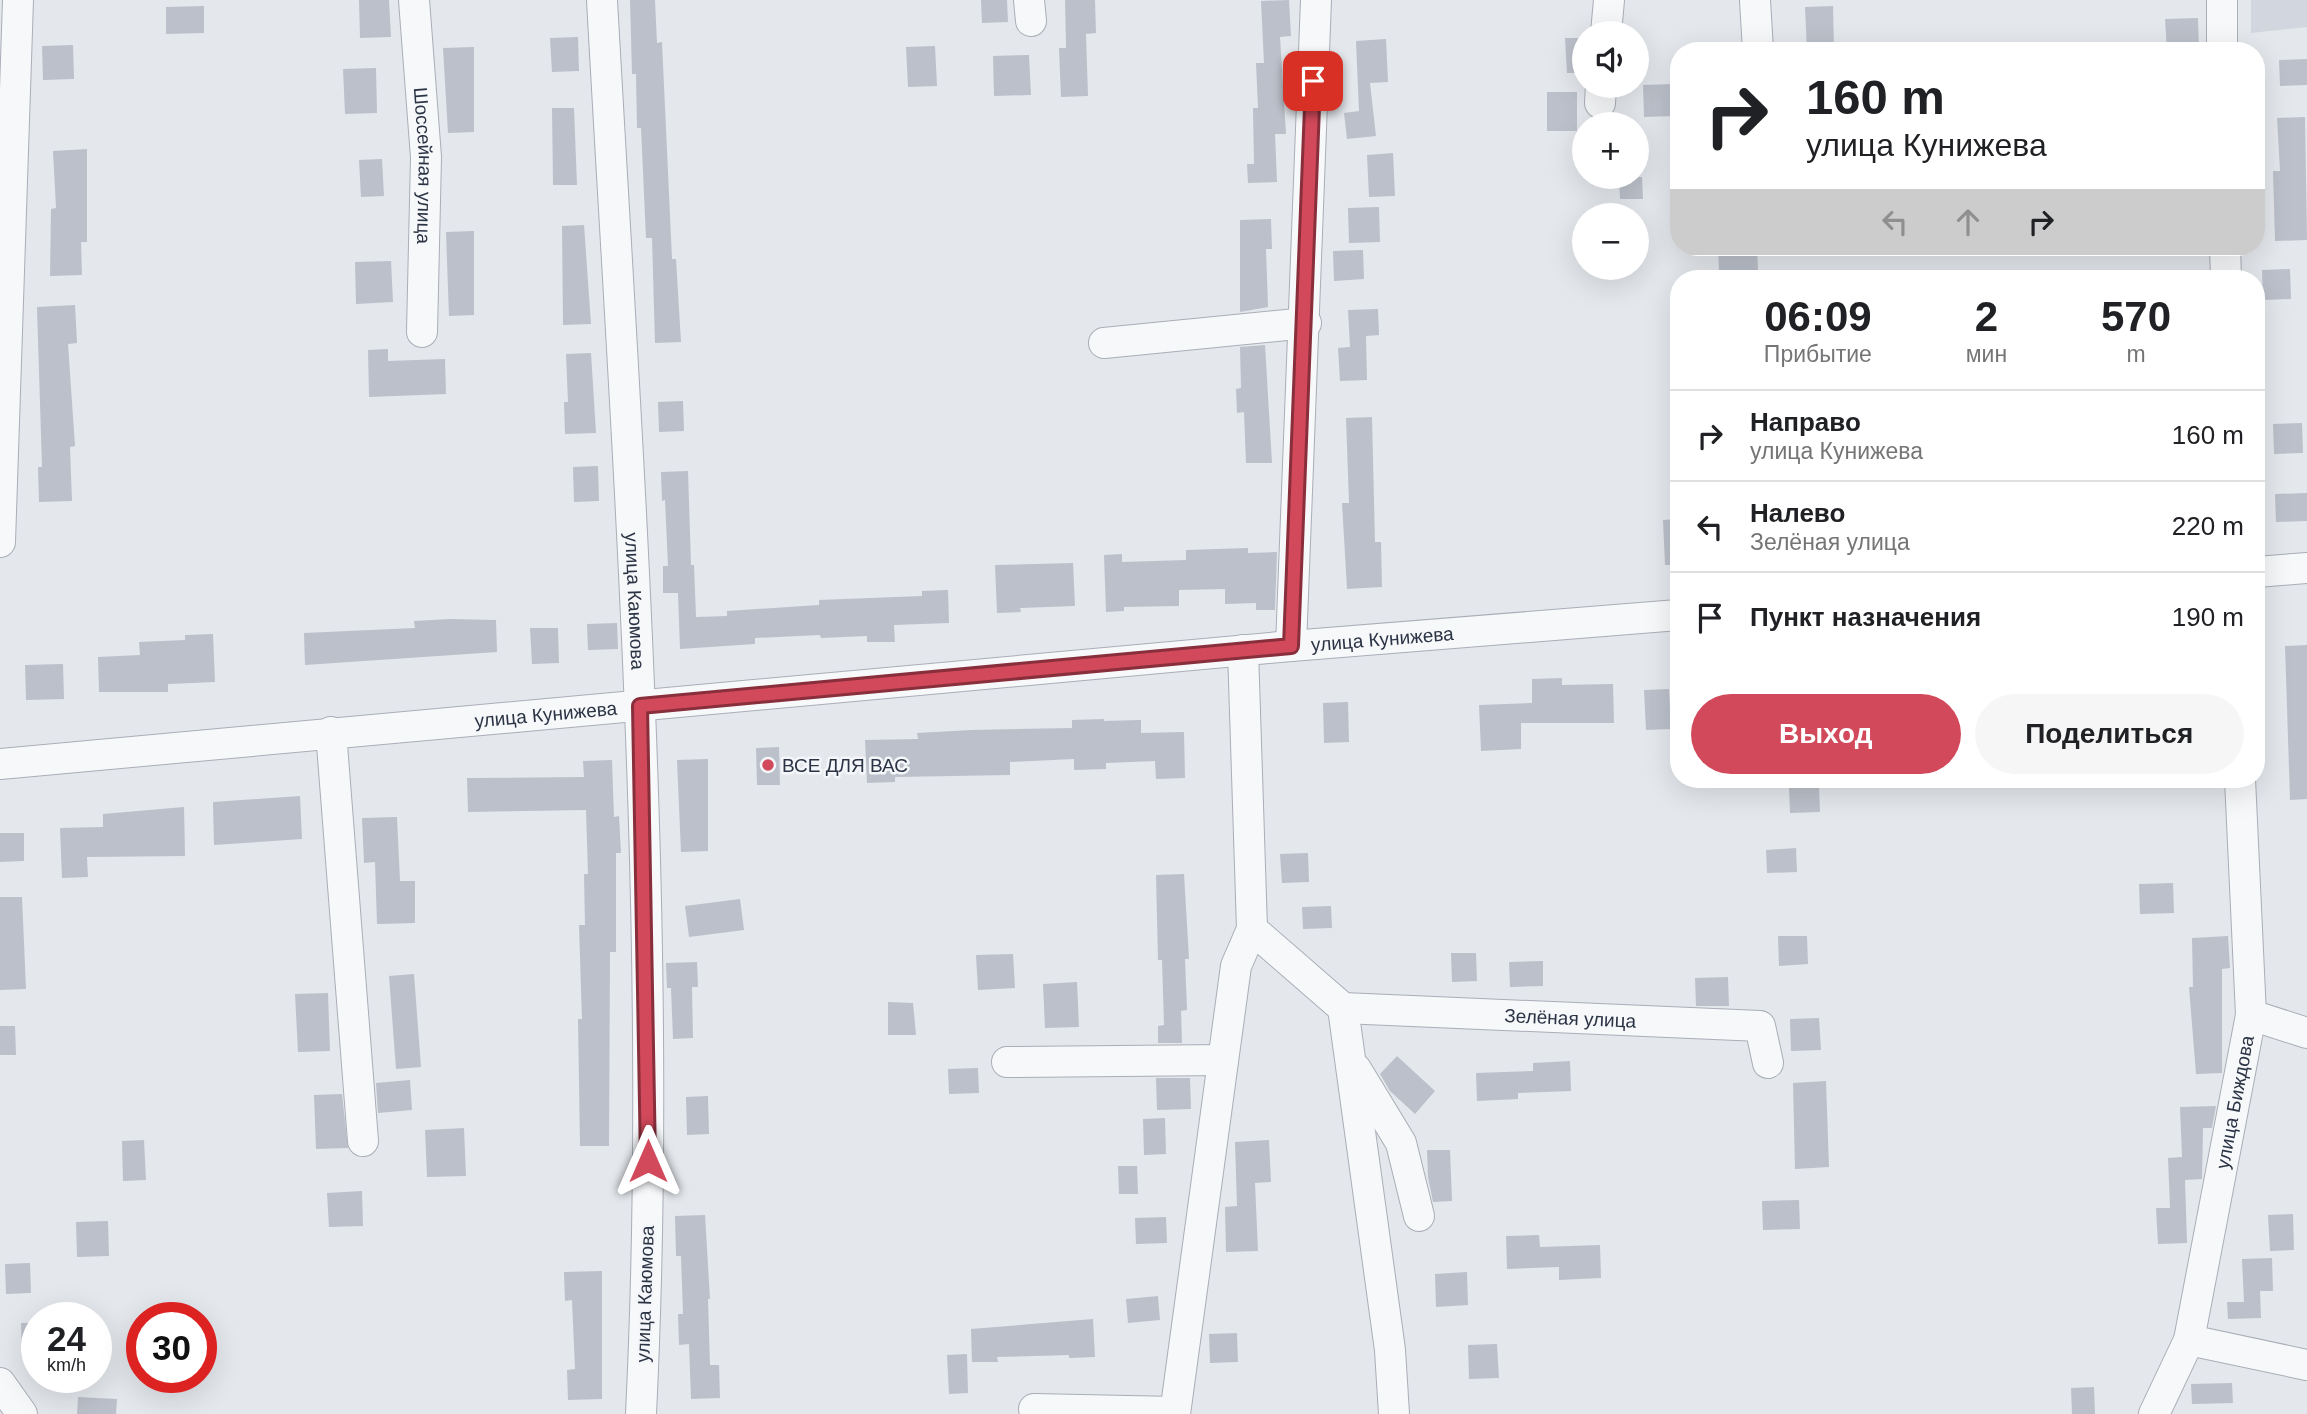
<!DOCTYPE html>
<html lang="ru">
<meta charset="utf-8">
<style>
:root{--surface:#fff;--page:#f6f6f6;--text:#202124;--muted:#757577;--line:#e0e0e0;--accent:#d1495b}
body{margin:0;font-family:Helvetica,sans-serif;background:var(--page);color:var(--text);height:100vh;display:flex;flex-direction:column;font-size:26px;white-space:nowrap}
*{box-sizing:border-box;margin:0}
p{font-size:23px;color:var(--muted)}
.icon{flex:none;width:38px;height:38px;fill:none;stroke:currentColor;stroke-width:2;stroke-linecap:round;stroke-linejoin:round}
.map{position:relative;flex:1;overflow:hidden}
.side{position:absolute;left:1670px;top:270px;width:595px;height:518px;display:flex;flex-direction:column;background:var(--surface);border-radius:28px;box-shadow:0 7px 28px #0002}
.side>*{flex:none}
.banner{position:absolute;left:1670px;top:42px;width:595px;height:214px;border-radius:28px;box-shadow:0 7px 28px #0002;background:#fff;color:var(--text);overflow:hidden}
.controls{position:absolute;left:1572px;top:21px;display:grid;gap:14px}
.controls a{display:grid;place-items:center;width:77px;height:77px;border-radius:50%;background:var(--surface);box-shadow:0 7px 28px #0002;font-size:35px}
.speed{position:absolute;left:21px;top:1302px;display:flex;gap:14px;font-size:35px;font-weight:700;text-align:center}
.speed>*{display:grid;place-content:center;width:91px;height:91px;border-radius:50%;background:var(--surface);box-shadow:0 7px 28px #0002;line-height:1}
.speed small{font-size:18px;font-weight:400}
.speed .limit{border:10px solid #d22;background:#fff;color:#111}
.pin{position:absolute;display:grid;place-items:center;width:60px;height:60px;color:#fff;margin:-30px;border-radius:14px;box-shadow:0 4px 10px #0006}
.me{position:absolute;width:77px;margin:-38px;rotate:0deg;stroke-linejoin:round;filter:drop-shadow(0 0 5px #0008)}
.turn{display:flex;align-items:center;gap:24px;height:147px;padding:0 21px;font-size:32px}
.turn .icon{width:91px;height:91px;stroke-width:2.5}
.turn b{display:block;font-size:49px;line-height:60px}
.lanes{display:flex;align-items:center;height:66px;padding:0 21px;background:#0003;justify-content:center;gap:35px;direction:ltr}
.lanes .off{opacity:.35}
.eta{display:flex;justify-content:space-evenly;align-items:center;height:119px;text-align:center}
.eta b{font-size:42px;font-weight:600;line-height:49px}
.action{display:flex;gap:14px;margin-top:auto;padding:14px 21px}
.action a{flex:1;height:80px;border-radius:42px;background:var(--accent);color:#fff;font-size:28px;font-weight:600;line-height:80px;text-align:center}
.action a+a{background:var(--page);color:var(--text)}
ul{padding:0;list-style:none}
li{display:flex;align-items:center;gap:21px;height:91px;padding:0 21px;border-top:2px solid var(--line)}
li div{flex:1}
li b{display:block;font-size:26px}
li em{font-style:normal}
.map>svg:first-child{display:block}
.built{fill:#d2d6de}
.building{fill:#bbc0ca}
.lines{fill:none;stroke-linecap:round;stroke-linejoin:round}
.minor-casing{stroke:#a9aeb7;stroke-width:32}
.minor{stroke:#f7f8fa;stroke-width:30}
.route-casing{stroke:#882f3b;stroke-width:18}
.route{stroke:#d1495b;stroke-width:12}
.poi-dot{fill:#d1495b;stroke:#f4f6f9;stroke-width:2.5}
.labels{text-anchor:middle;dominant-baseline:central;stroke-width:5;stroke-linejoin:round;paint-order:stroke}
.street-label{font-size:19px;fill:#2b3445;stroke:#f4f6f9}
.poi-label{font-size:19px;fill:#2b3445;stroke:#f4f6f9;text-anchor:start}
</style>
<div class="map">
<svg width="2307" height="1414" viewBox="0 0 2307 1414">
<rect width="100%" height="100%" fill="#e4e7ec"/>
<path class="built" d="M2251,0h56v27l-56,6z"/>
<path class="building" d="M359,0h30l2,37 -31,1z
M630,0h25l2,43 5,-1 10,217h4l5,83 -26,1 -3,-105h-6l-5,-110h-4l-1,-54h-4z
M981,0h26l1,22 -26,1z
M1065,0h30l1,33 -10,1 2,62 -27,1 -2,-49h7z
M1289,0l2,36 -11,1 6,97h-11l2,48 -29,1 -1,-19h7l-1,-56h5l-2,-45h8l-3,-62z
M204,6v27l-38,1v-27z
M1833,6l1,45h-27l-2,-44z
M2198,18l1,33h-32l-2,-32z
M578,37l1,34 -27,1 -2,-34z
M1565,38h19v35h-17z
M1386,39l2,43 -18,1 6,53 -29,3 -3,-26 15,-2 -3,-70z
M73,45l1,34 -31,1 -1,-34z
M935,46l2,40 -29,1 -2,-40z
M474,47v85l-26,1 -5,-85z
M1029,55l2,40 -37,1 -1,-40z
M2307,59v26l-27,1 -1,-26z
M376,68l1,45 -32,1 -2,-45z
M1674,84l1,32 -31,1 -1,-32z
M1547,92h30v39h-30z
M552,108h22l3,77h-24z
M2305,117l2,123 -32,1 -2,-70h7l-3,-53z
M87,149v93h-6l1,33 -32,1 1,-67 5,-1 -3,-57z
M1393,153l2,43 -26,1 -2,-42z
M382,159l2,37 -23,1 -2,-37z
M1619,177h23l1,22h-23z
M1379,207l1,35 -31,1 -1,-35z
M1271,219l1,30h-6l2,58 -28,5v-92z
M584,225l7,99 -28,1 -1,-99z
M474,231v84l-25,1 -3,-84z
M1718,247h39l1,23 -39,1z
M1363,250l1,29 -30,2 -1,-30z
M391,261l2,41 -37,2 -1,-42z
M2290,269l1,30 -28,1 -1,-30z
M75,305l2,38 -9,1 7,102 -5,1 2,54 -33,1 -1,-35h4l-5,-160z
M1378,309l1,26 -13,1 1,44 -27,1 -2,-33 12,-1 -2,-37z
M1265,345l7,118h-26l-2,-51 -7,1 -1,-24 5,-1 -1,-41z
M388,349v12l57,-2 1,35 -77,3 -1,-47z
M591,353l5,80 -31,1 -1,-32h4l-2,-48z
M683,401l1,30 -25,1 -1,-30z
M1372,417l3,125h6l1,45 -35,2 -5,-86h7l-3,-85z
M2302,423l1,30 -29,1 -1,-30z
M598,466l1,35 -25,1 -1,-35z
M688,471l3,94h3l2,52 31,-1v-5l92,-6v-5l103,-4v-5l26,-1 1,33 -55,2 1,17h-28v-6l-46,2 -1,-3 -65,3v6l-75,5 -2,-56h-15v-27h5l-3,-66 -3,1 -1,-29z
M2307,493v28l-31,1 -1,-28z
M1678,519v46h-13l-2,-45z
M1248,548v5l29,-1 -2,58h-19v-7l-31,1v-15l-46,1v16l-55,1v4l-18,1 -2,-57 18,-1v8l64,-2v-10z
M1073,563l2,43 -55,2 1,4 -24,1 -2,-48z
M450,619l46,1 1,32 -192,13 -1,-32 111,-5 -1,-7z
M617,623l1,26 -30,1 -1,-26z
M530,628h28l1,35 -27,1z
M213,634l2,48 -47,2v8h-69l-1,-35 42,-2 -1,-13 46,-2v-5z
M2307,645v154l-17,1 -5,-154z
M63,664l1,35 -38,1 -1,-35z
M1562,678v7l51,-1 1,39h-93v26l-40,2 -2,-46 53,-2v-24z
M1669,689l2,40 -25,1 -2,-40z
M1348,702l1,40 -25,1 -1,-40z
M1104,719v2l37,-1v13l43,-1 1,46 -29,1 -1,-18 -49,2v6l-32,1v-11l-64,3v13l-115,2v5l-28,1 -2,-43 53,-1 -1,-6 54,-3 101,-2v-8z
M779,747l1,38h-23l-1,-37z
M708,759v92l-27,1 -4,-92z
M612,760l2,57 5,-1 2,37h-5v99h-6l-1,194h-29l-2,-127h4l-3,-94h6l-1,-51h4l-2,-64 -118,2 -1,-34 117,-1 -1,-16z
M1819,787l1,25 -30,1 -1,-25z
M300,796l2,43 -88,6 -1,-43z
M184,807l1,49 -98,1 1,20 -26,1 -2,-50 43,-1v-13z
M397,817l3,64h15v42l-38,1 -2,-62 -11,1 -2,-45z
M0,833h24v28l-24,1z
M1796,848l1,24 -30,1 -1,-23z
M1308,853l1,29 -27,1 -2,-29z
M1184,874l5,85h-4l2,51 -6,1 1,32h-24v-17l6,-1 -2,-65h-4l-2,-85z
M2173,883l1,30 -34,1 -1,-30z
M0,897h22l4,92 -26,1z
M740,899l4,31 -55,7 -4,-31z
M1331,906l1,22 -29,1 -1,-22z
M1778,936h29l1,28 -29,2z
M2228,936l2,32 -8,1v104l-26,1 -7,-87h4l-1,-49z
M1451,953h25l1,28 -25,1z
M1013,954l2,34 -37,2 -2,-35z
M1543,961v25l-33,1 -1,-25z
M697,962l1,25h-6l1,51 -20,1 -2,-51h-4l-1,-25z
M414,974l7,93 -25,2 -7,-93z
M1728,977l1,29h-33l-1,-28z
M1077,982l2,45 -34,1 -2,-44z
M328,993l2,58 -32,1 -3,-58z
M888,1002l25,1 3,32h-28z
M1819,1018l2,32 -30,1 -1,-32z
M0,1026h15l1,29h-16z
M1397,1056l38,35 -20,23 -25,-23 -10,-17z
M1570,1061l1,30 -53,2v6l-41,2 -1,-28 57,-2v-8z
M978,1068l1,25 -30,1 -1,-25z
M1156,1078h34l1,31 -34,1z
M410,1080l2,30 -34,3 -2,-30z
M1826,1081l3,86 -34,2 -2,-86z
M342,1094l6,54 -32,1 -2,-54z
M708,1096l1,38 -22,1 -1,-38z
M2216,1106l-4,22h-9l-1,51 -17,1 2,63 -29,1 -2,-36h14l-2,-50 14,-1 -2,-50z
M1165,1118l1,36 -22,1 -1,-36z
M464,1128l2,48 -39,1 -2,-47z
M144,1140l2,40 -23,1 -1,-40z
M1269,1140l2,42 -16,1 3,68 -32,1 -1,-45 12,-1 -2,-64z
M1427,1150h23l2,51 -19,1 -5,-25z
M1118,1166h19l1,28h-19z
M362,1191l1,35 -34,1 -2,-34z
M1799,1200l1,29 -37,1 -1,-29z
M2293,1214l1,36 -24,1 -2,-36z
M705,1215l5,84h-2l2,66h9l1,33 -29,1 -2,-55 -10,1 -1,-31h5l-2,-58h-5l-1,-40z
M1166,1217l1,26 -31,1 -1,-26z
M108,1221l1,35 -32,1 -1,-35z
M1539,1235l1,12 60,-2 1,33 -42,2v-13l-52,2 -1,-33z
M2272,1258l1,33h-13l1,27 -33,1 -1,-17h17l-2,-43z
M30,1263l1,30 -25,1 -1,-30z
M602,1271v128l-34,1 -1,-30 8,-1 -3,-69 -7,1 -1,-29z
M1467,1272l1,33 -32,2 -1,-33z
M1158,1296l2,24 -32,3 -2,-24z
M1093,1319l2,38 -26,1v-3l-72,2 1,5h-26l-1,-33z
M21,1323h16v34h-15z
M1237,1333l1,29 -28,1 -1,-29z
M1497,1344l2,34 -30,1 -1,-34z
M967,1354l1,39 -19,1 -2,-39z
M2232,1383l1,20 -41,1 -1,-20z
M2094,1387l1,27h-23l-1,-26z
M78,1397l39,2 -1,15h-39z"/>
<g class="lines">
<defs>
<g id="minor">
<path id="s1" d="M414,0l12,157 -4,175"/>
<path id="s2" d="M602,0c26,470 62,943 39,1414"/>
<path d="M1029,0l2,21"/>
<path d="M1755,0l3,51"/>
<path d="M2222,0v51"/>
<path d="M1606,33l3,-33"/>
<path d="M1600,103l1,-17"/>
<path d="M2225,247l1,31"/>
<path d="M1104,343l202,-20"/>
<path d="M0,542l18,-542"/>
<path d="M2256,572l51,-4"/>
<path d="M1291,646l25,-646"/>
<path d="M331,732l32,409"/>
<path id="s3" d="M0,764l1291,-118 387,-31"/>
<path id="s4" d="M1252,929l91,79 417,18 8,37"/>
<path d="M1343,1008l47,342 4,64"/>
<path d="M2251,1015l56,18"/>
<path d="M1007,1062l216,-2"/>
<path d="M1356,1069l45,74 18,73"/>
<path d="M2189,1340l118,25"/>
<path d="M0,1383l22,31"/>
<path d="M1034,1409l141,3"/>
<path d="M1175,1414l61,-448 16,-37 -9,-279"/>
<path id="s5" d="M2154,1414l35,-74 62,-325 -11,-236"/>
</g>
</defs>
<use href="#minor" class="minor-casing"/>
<use href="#minor" class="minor"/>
</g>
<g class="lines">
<defs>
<path id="route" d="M648,1161l-8,-455 651,-60 22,-565"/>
</defs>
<use href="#route" class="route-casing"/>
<use href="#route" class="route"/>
</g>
<circle class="poi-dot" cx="768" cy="765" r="7"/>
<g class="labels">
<g class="street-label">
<text stroke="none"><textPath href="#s1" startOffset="166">Шоссейная улица</textPath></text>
<text stroke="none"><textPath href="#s2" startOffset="602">улица Каюмова</textPath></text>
<text stroke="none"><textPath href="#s3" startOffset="1388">улица Кунижева</textPath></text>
<text stroke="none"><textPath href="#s3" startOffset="548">улица Кунижева</textPath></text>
<text stroke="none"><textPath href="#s4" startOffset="348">Зелёная улица</textPath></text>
<text stroke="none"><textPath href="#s5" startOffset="324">улица Биждова</textPath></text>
<text transform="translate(645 1294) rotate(-88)">улица Каюмова</text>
</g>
<g class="poi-label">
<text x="782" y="765">ВСЕ ДЛЯ ВАС</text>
</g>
</g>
</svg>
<div class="controls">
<a><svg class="icon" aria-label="sound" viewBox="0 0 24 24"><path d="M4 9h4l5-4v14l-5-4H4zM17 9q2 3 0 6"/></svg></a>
<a>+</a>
<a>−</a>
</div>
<div class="speed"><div>24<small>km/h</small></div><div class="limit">30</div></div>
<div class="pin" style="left:1313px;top:81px;background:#d93025"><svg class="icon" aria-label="arrive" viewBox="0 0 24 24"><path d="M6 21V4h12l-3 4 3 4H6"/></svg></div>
<svg class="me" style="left:648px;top:1161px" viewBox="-20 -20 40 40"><path d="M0-17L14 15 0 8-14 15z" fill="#d1495b" stroke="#fff" stroke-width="4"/></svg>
<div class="banner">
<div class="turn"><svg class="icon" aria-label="right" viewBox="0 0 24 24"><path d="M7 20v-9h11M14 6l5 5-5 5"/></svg><div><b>160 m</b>улица Кунижева</div></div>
<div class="lanes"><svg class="icon off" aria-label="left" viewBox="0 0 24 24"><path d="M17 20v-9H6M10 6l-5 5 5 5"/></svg><svg class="icon off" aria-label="ahead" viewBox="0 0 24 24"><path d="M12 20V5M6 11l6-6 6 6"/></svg><svg class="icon" aria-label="right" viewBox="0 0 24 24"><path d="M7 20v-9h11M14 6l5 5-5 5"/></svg></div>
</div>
<section class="side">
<div class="eta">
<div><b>06:09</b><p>Прибытие</p></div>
<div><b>2</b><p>мин</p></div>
<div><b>570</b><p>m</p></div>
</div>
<ul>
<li><svg class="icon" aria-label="right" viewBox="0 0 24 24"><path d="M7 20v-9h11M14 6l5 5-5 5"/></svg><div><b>Направо</b><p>улица Кунижева</p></div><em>160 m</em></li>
<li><svg class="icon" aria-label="left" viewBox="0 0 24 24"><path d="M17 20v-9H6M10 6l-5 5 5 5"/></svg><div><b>Налево</b><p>Зелёная улица</p></div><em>220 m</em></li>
<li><svg class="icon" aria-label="arrive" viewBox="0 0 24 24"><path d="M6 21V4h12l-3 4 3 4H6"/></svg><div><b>Пункт назначения</b></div><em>190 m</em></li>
</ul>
<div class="action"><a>Выход</a><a>Поделиться</a></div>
</section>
</div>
